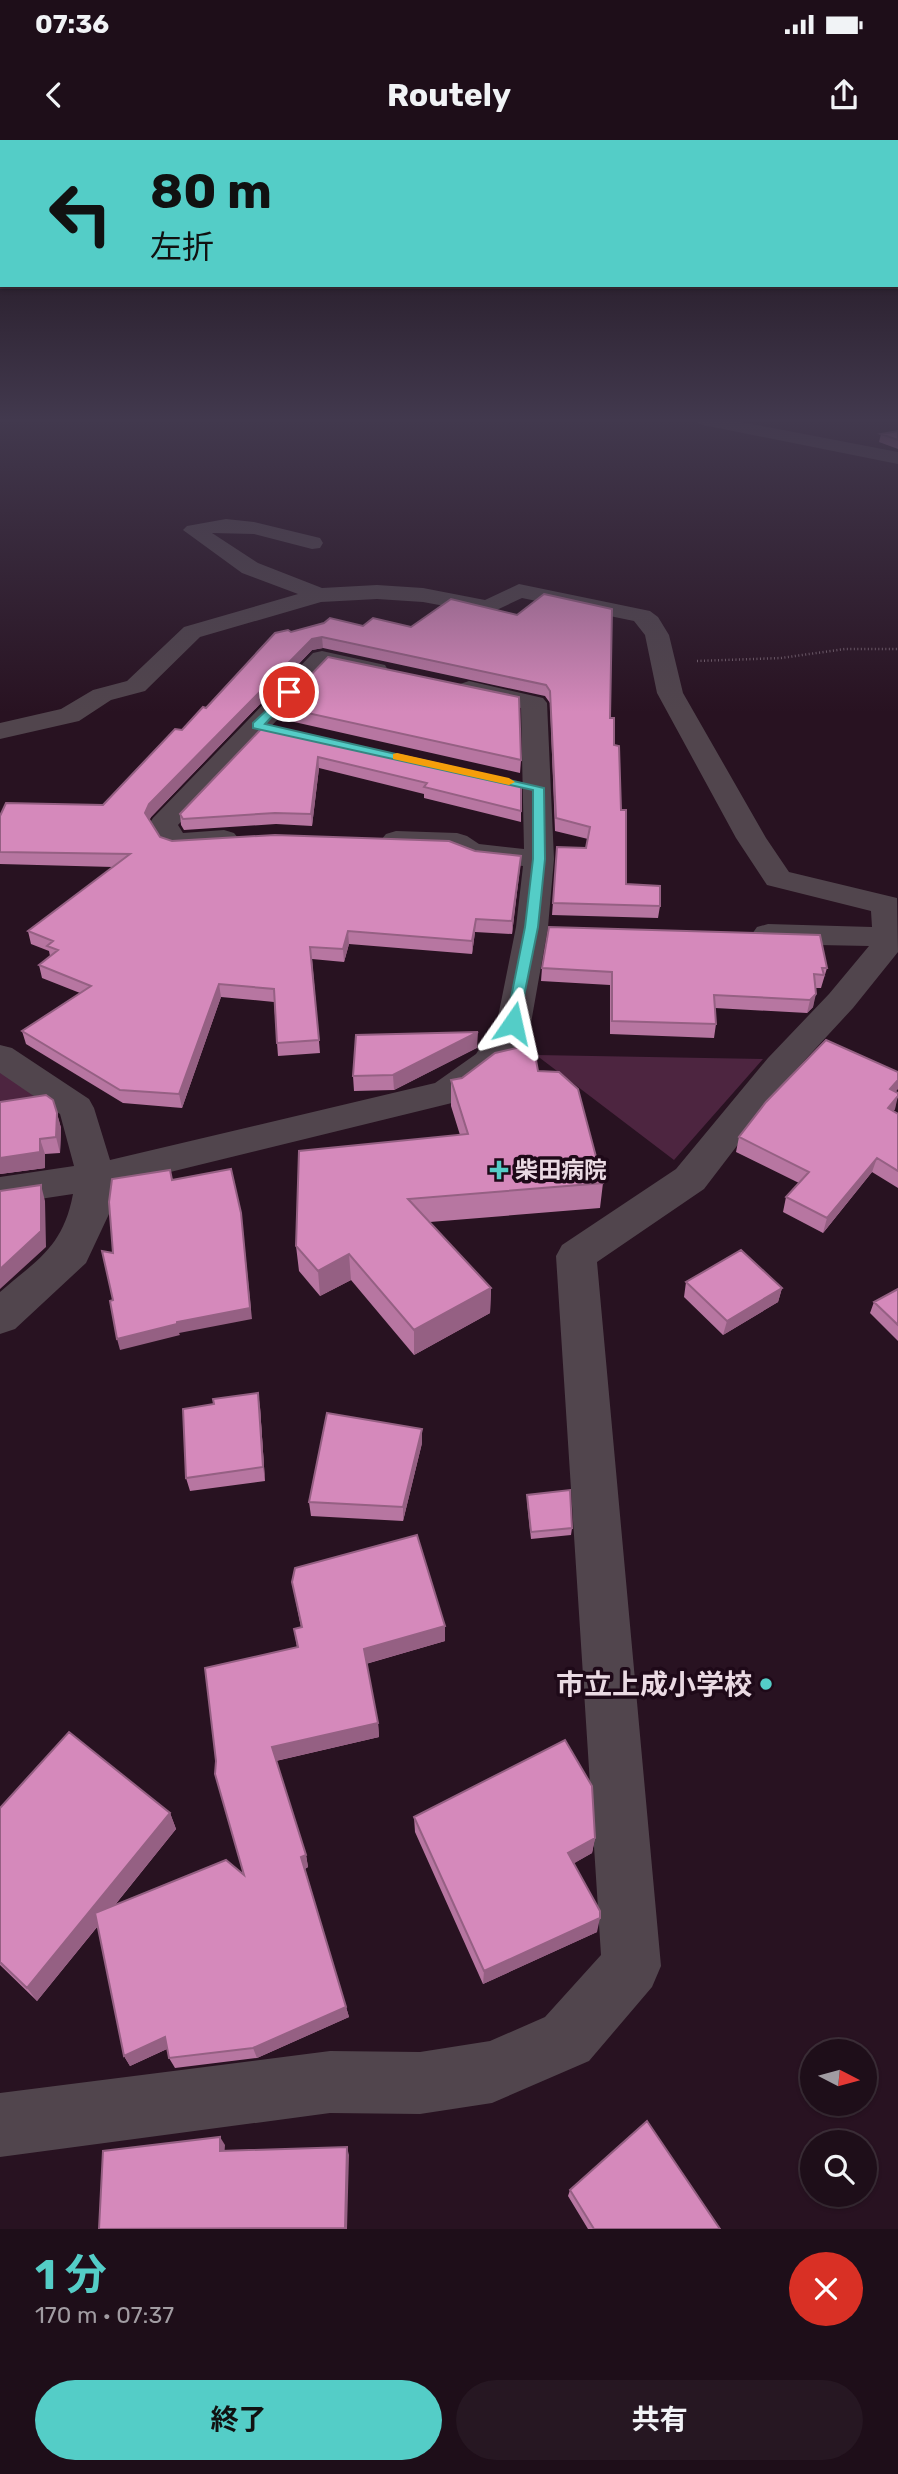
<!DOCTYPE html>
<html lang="ja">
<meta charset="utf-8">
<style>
:root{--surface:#1e0e19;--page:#261722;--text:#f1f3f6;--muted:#a19ca2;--line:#3c2e38;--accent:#54cdc7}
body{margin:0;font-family:Rubik,"Noto Sans JP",sans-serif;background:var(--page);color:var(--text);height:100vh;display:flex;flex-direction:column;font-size:26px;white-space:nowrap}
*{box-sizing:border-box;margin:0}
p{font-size:23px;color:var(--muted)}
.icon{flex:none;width:38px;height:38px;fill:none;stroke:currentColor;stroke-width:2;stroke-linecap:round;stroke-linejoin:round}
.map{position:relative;height:2089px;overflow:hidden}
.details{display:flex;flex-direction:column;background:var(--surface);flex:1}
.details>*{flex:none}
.guide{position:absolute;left:0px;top:0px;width:900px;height:147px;box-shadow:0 2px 5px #0004,0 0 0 2px var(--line);background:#54cdc7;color:#111;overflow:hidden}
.needle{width:46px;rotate:96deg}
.tools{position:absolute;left:800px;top:1899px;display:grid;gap:14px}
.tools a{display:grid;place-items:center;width:77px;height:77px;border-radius:50%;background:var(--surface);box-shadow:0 2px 5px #0004,0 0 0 2px var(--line);font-size:35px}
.pin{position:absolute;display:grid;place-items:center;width:60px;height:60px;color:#fff;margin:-30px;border:4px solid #fff;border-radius:50%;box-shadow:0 2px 7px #0007}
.me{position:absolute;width:77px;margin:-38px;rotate:11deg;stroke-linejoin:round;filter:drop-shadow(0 0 5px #0008)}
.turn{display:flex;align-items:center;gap:24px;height:147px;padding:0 35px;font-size:32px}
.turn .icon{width:91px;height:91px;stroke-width:2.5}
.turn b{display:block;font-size:49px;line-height:60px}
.round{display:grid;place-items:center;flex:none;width:74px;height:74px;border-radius:37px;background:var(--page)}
.summary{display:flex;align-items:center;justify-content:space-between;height:119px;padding:0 35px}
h1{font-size:42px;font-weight:700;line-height:52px;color:var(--accent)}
.button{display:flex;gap:14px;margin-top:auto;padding:14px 35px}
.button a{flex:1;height:80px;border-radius:42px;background:var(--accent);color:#111;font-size:28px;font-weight:700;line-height:80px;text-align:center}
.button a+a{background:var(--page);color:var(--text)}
.status{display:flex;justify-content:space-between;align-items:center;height:49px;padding:0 35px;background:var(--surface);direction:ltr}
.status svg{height:19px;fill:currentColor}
header{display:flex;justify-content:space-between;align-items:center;height:91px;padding:0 35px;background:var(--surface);font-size:32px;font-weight:700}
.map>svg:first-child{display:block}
.green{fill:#4d2540}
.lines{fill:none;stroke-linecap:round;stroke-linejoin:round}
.path{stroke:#735f6c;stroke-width:2.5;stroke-dasharray:1 2.5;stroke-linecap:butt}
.street{fill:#51454d;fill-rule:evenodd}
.wall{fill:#b776a1}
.shaded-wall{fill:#956083}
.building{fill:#d589bb;stroke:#956083;stroke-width:2}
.route{fill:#54cdc7;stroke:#378581;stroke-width:2}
.slow{fill:#f59e0b}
.poi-dot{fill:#54cdc7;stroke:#1e0918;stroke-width:2.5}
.labels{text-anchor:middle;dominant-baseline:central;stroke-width:7;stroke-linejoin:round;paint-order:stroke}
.poi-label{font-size:23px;font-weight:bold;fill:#eadae3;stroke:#1e0918;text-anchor:start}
.near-poi-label{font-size:28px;font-weight:bold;fill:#eadae3;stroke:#1e0918;text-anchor:end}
</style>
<div class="status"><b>07:36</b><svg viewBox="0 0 49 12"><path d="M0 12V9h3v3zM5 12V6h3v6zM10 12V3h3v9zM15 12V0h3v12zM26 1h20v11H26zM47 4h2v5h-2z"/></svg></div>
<header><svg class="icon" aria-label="back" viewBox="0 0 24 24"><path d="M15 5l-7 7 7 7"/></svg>Routely<svg class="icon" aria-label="share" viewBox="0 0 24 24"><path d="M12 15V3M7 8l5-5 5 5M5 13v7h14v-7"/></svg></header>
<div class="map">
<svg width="898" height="2089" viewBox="0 0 898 2089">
<rect width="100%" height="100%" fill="#281221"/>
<path class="green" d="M536,915l227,4 -89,101z
M0,929l3,1 47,39 -50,7z"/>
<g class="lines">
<path class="path" d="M697,521l84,-3 64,-9h53"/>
<path class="street" d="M694,280h37l167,32v12l-195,-39z
M226,379l28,3 66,16 3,5 -3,5 -8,1 -58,-15 -42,-1 46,30 64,25 55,-3 46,3 62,12 34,-16 131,27 8,6 11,18 14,58 83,145 23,34 108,26 1,54 -45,56 -61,66 -88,115 -107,73 64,704 -9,21 -63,74 -97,42 -72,11 -90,-1 -330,44v-64l330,-42 90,1 70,-11 55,-24 56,-62 -45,-699 6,-11 114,-76 92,-111 61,-64 40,-48 -101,-2 -11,-3 -5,-7 5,-7 11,-3 104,3 -1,-16 -104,-26 -31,-47 -79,-145 -12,-58 -11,-14 -112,-23 -34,16 -65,-12 -46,-3 -56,3 -121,35 -55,54 -34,9 -32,21 -79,18v-16l61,-14 32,-19 34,-9 57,-54 114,-33 -56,-21 -59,-43 4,-4z
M322,511l63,14 3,5 -3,5 -9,2 -49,-10 -149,158 5,8 41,-3 10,3 5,6 -5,6 -60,6 -10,-3 -15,-24 4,-6 160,-165z
M469,541l74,17 4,5 7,156 -6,68 -17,96 -31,47 -40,31 -347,85 -4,28 -23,49 -71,66 -15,5v-42c38,-33 63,-45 73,-98l-73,11v-28l74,-11 -14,-52 -60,-41v-28l12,3 77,51 5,9 16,52 325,-77 41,-29 21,-32 19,-95 7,-61 -52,-5 -10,-3 -11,-7 -64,-5 -5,-6 5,-6 10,-3 61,2 10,3 12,8 45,5 -3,-141 -61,-14 -4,-5 4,-5z"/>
</g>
<path class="wall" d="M898,291v18l-19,-7 2,-8z
M451,459l159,119 11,92 5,74 34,22 -2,12 -106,-3 5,-68 29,1 2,-9 -33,-8 -5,-128 -5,-7 -222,-48 -11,2 -161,167 -2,3 11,17 12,4 303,10 46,5 -9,78 -37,-2 -3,22 -123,-10 -5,18 -32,-3 8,94 -42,3 -4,-54 -53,-5 -39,111 -59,-5 -97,-59 -4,-13 58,-38 -38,-15 -3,-13 11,-9 -1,-5 -18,-7 -3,-13 85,-64 -113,-3v-48l103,-11 79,-75 109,-98 72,-6 48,1z
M280,567l241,53 -1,13 -239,-54z
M264,586l257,85v11l-97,-24v-4l-105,-26 -7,58 -36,-2 -92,6 -3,-5 -1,-11z
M542,828h285l-6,20h-6l-2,19 -6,6 -92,-5 1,16 -2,14 -104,-4v-49l-69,-4z
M478,907l-84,43 -40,1 -1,-15z
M538,931l65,112 -3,25 -170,14 61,66 -1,25 -76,42 -63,-75 -31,16 -21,-25 -3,-25 164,-111 -9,-29v-26z
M896,952l-1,17 -2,2 5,3v74l-26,-16 -49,61 -40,-21 3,-15 13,-14 -63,-31 3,-15z
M53,960l8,28 -1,25 -15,1v14l-45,6v-72z
M686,1142l96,6 -4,14 -55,33 -39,-38z
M898,1149v52l-28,-28 4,-11z
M260,1267l5,74 -75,10 -4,-13z
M422,1303l-19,78 -92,-5 -2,-14z
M527,1355l45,33 -1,7 -40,4 -4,-37z
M292,1442l153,44v15l-79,23 12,59 1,14 -103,24 30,94 2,12 -3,2 44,148 -92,41 -82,10 -6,-10 -2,-9 -37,17 -6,-10 -26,-130 -61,75 -37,-36v-157l170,5 6,16 -61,76 129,-30 53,-228 -3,-18 7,-2z
M414,1677l181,21 -3,15 -18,10 23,69 -114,52 -68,-152z
M570,2050l150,39h-132l-20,-33z"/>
<path class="shaded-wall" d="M322,497l1,11 -11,2 -161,167 -4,8 -2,-12 4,-9 163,-165z
M318,617l1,11 -7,58 -1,-12z
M521,716l-1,12 -8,66v-13z
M476,779l-1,13 -3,22v-13z
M348,791l1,13 -5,18 -1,-13z
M219,844l2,13 -39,111 -3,-14z
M816,854l-3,13 -6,6 3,-13z
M478,892l-1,16 -83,42 -1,-15z
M898,940v9l-12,15 4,-15z
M898,956l-3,13 -11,14 4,-15z
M57,973l4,15 -1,25 -4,-16z
M40,999l5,15v14l-45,6v-16z
M877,1018l-5,14 -49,61 4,-15z
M41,1045l4,16 1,46 -46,42v-20z
M241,1073l11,106 -73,14 1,2 -60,15 -3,-11 60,-17z
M349,1114l2,26 -31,16 -2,-25z
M491,1148l-1,25 -76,42v-25z
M782,1148l-4,14 -55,33 4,-14z
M258,1253l2,14 5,74 -2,-14z
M422,1289v14l-19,78v-14z
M445,1486v15l-80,23 -1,-15z
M378,1583l1,14 -104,24 -3,-14z
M170,1673l6,16 -139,172 -10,-13z
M595,1698l-3,15 -26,15 2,-15z
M306,1715l2,12 -4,2 -3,-12z
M600,1778l-3,14 -114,52 1,-13z
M346,1867l3,10 -92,41 -4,-10z
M165,1897l6,10 -41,19 -6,-10z
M220,1997l5,8 -1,14 -4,-8z
M347,2007l2,8 -2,74h-2z"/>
<path class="building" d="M898,291v9l-17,-6z
M544,454l68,15 -2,109h4v27l5,1 2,64h5v74l34,2v20l-107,-3 4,-56 29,1 4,-21 -34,-9 -6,-127 -4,-6 -224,-48 -10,2 -163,165 -4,9 15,24 12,4 103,-6 174,6 26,10 46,5 -9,65 -36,-2 -4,22 -124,-10 -5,18 -33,-2 9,93 -42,3 -3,-54 -55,-5 -40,110 -59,-4 -98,-59 69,-45 -52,-21 19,-15 -11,-4 6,-5 -25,-10 102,-77 -130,-2v-36l6,-13 97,2 72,-76 7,1 21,-23 3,1 69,-75 13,-3 3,2 33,-9 6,-5 33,8 10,-8 38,9 40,-28 66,16z
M328,517l191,40 2,63 -241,-53z
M264,586l257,58v27l-97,-24 3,-4 -109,-26 -7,57 -36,-1 -92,6 -3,-5z
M549,787l271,8 7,33h-5l2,7 -10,-1 2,20 -6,6 -96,-5 2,29 -104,-3v-49l-70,-4z
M478,892l-85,43 -40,1 3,-41z
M826,900l72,32v8l-8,9 8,4v3l-10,12 10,6v57l-21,-13 -50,60 -41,-21 23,-25 -70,-35 27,-35z
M533,904l5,27 21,1 19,17 25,94 -195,16 83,89 -77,42 -65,-76 -31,17 -22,-25 3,-95 169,-17 -17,-54 11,-2 33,-25z
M46,955l7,5 4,13 -1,24 -16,2v13l-40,6v-56z
M231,1029l10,44 9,95 -73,14v2l-60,15 -7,-38 3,-1 -11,-49 11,2 -4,-51 3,-23 58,-9 2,10z
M41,1045v46l-41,38v-78z
M741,1110l41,38 -55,33 -41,-39z
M898,1149v36l-24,-23z
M258,1253l5,74 -77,11 -3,-69 31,-5 -1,-5z
M327,1273l95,16 -19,78 -94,-5z
M570,1350l2,38 -41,4 -4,-37z
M417,1395l28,91 -81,23 14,74 -106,24 34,108 -5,2 45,150 -93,41 -84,10 -4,-21 -41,19 -29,-143 131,-53 18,15 -29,-101 1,-13 -11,-93 93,-21 -4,-18 8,-2 -10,-45 3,-14z
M69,1592l101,81 -143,175 -27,-26v-154z
M565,1600l27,46 3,52 -27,15 32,58v7l-116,53 -70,-154z
M647,1981l73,108h-126l-24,-39z
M220,1997v14l127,-4 -2,81 -246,1 4,-78z"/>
<linearGradient id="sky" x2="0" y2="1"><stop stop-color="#160a12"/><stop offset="0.49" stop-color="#42394e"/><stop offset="1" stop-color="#42394e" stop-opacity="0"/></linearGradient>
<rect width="898" height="572" fill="url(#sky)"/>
<path class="route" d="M289,549l6,3 -2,2 -28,30 279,64 1,71 -7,68 -20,99 -5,2 -7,-5 19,-96 8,-68v-69l-280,-62v-5z"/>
<path class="slow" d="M397,613l112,25 6,4 -6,3 -116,-26v-5z"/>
<g class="poi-dot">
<path d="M495.5 1019.5h7v7h7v7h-7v7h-7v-7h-7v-7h7z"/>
<circle cx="766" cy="1544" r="7"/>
</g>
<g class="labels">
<g class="poi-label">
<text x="515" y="1030">柴田病院</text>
</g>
<g class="near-poi-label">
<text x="752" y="1544">市立上成小学校</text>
</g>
</g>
</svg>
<div class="tools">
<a><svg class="needle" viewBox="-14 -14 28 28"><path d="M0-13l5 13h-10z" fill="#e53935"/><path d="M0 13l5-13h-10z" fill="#a19ca2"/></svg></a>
<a><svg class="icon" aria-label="search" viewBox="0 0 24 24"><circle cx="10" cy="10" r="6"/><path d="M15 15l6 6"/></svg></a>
</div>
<div class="pin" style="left:289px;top:552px;background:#d93025"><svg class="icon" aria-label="arrive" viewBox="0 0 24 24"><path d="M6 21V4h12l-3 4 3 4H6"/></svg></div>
<svg class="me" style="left:513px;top:883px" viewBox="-20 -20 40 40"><path d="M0-17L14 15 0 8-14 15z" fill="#54cdc7" stroke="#fff" stroke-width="4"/></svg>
<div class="guide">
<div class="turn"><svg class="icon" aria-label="left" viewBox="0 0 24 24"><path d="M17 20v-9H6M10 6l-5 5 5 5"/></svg><div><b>80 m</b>左折</div></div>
</div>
</div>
<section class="details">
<div class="summary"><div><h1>1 分</h1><p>170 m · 07:37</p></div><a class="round" style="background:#d93025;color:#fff"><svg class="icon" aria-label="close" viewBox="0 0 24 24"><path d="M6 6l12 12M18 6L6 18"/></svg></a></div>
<div class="button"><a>終了</a><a>共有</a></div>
</section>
